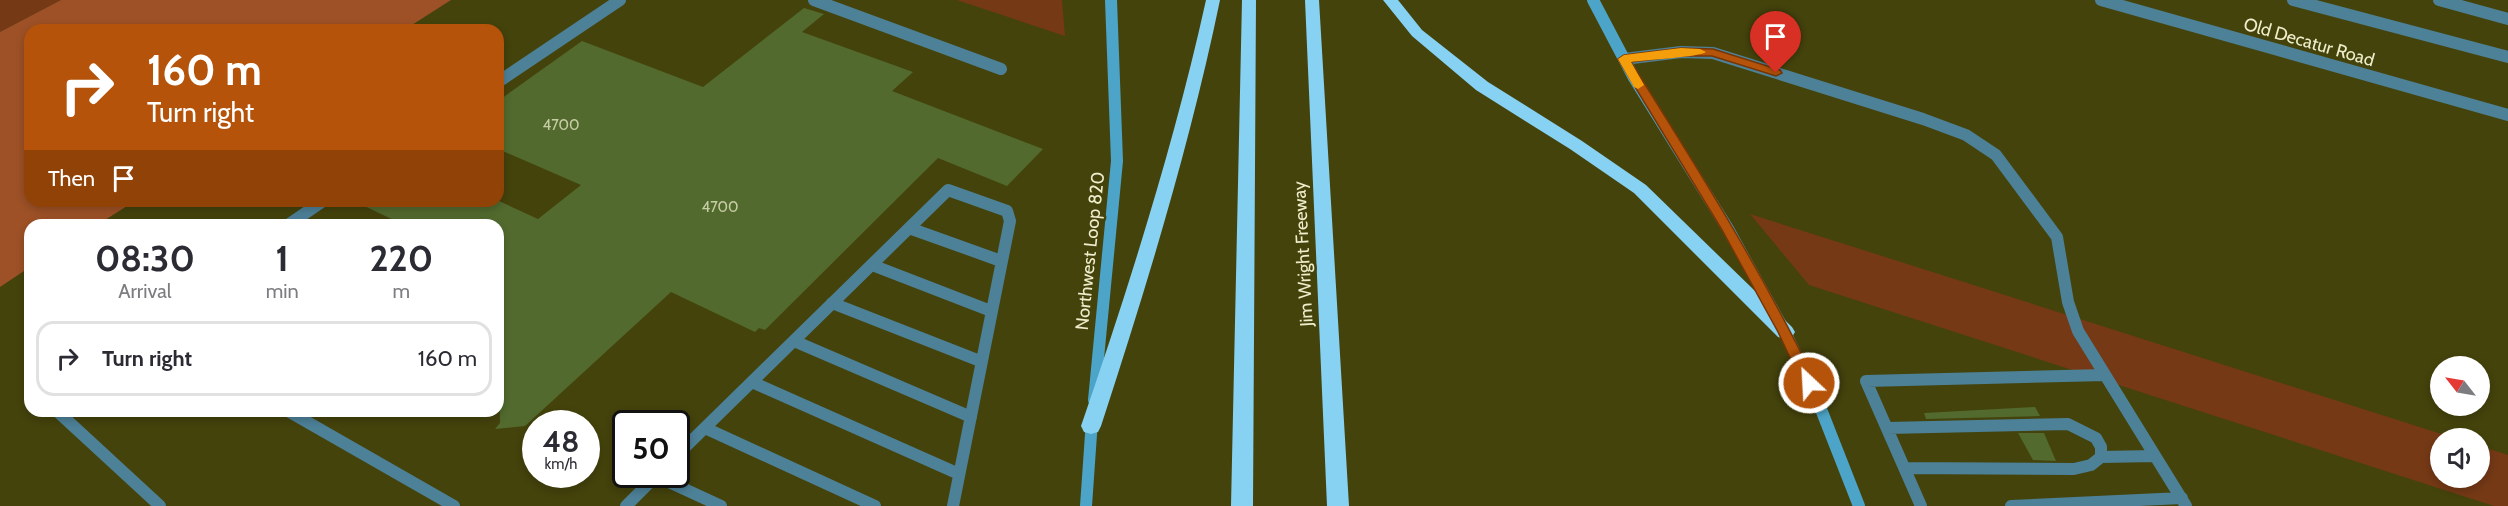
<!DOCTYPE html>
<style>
:root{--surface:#fff;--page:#f2f2f3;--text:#2b2b33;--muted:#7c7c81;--line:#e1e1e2}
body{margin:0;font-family:Cabin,sans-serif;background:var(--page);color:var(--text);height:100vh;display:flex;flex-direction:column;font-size:22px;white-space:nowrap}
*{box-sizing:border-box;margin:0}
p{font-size:20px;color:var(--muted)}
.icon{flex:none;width:33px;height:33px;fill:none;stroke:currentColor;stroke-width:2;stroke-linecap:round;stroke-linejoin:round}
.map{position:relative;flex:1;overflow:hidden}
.details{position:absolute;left:24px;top:219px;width:480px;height:198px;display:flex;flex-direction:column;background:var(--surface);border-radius:18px;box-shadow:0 3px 9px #0003}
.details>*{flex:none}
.banner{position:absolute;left:24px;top:24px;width:480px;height:183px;border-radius:18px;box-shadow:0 3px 9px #0003;background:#b45309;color:#fff;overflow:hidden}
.needle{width:39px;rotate:301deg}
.tools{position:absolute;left:2430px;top:356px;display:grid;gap:12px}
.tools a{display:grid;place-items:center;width:60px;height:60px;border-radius:50%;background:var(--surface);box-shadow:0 3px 9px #0003;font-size:30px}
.speed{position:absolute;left:522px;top:410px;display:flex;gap:12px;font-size:30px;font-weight:700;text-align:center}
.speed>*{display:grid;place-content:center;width:78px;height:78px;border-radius:50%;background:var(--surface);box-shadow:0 3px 9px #0003;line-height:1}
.speed small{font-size:15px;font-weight:400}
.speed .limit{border:3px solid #111;border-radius:9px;background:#fff;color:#111}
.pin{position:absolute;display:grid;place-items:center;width:51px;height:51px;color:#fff;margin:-62px -26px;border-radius:50% 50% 50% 0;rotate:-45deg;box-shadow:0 0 6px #0007}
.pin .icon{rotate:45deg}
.me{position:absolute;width:66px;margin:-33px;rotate:335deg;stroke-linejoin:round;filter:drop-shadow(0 0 4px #0008)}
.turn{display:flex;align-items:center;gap:21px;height:126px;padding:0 24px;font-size:27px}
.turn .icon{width:78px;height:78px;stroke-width:2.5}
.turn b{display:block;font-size:42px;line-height:51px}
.then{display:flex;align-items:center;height:57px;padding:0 24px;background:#0003;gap:12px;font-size:22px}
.eta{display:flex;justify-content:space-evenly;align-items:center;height:102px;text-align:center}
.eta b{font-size:36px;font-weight:700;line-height:42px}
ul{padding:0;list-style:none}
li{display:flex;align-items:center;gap:18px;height:75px;margin:0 12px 9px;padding:0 12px;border:3px solid var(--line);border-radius:18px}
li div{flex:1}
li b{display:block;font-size:22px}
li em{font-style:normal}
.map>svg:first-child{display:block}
.green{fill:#753916}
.forest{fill:#9e5126}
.building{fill:#526a2e}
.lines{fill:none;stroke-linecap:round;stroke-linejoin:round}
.service{stroke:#4d8198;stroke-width:12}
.tertiary{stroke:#4d8198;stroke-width:12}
.secondary{stroke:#4ca4c8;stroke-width:12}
.motorway{fill:#87d2f2;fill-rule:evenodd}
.route{fill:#b45309;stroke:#753606;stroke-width:1.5}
.slow{fill:#f59e0b}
.labels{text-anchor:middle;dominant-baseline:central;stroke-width:5;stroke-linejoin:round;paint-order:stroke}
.number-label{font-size:15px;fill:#c7cda4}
.street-label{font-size:18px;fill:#eec;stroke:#44430c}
</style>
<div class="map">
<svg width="2508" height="506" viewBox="0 0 2508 506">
<rect width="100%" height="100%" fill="#44430c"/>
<path class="green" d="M0,0h61l-61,32z
M957,0h105l3,36z
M1750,214l704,224h-14v39h40v-31l28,9v51h-14l-685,-221z"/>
<path class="forest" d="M61,0h390l-47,30h-374v171h105l-38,24h-67v42l-30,20v-255z"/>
<path class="building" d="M804,8l20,6 -22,18 111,40 -21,19 151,58 -36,37 -69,-28 -173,172 -6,-2 -4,4 -84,-40 -146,134 -30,3 5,-6 -2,-198h-94l-50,-24h145l39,18 43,-34 -83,-36v-48l84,-60 121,46z
M2035,407l5,9 -114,3 -2,-6z
M2018,433h26l12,28 -23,-1z"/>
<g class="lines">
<path class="service" d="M814,0l187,69
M2293,0l215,57
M2439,0l69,19
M1624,59l57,-7 32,1 210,66 43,16 30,20 61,82 11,65 10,29 108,175
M498,82l122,-82
M288,225l35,-24
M909,228l92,33
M872,265l119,46
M832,303l148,58
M794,341l177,76
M752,382l207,92
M57,411l103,95
M288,411l166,95
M705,428l170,78
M1887,428l181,-4 28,14 5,9v10l-10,8 -17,4 -169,-1
M676,456l272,-266 59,21 3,10 -57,285
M2101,457l54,-1
M656,476l65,30
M626,506l32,-32
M1921,506l-55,-125 239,-6
M2011,506l171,-8"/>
<path class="tertiary" d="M2101,0l407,115"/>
<path class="secondary" d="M1593,0l40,76 95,153 57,103 32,67 42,107
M1094,400l23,-239 -6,-161
M1086,506l6,-86"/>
<path class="motorway" d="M1206,0h14c-30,145 -73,285 -119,426l-3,6 -7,2 -7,-2 -3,-6c48,-140 93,-281 125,-426z
M1242,0h14l-3,506h-22z
M1305,0h14l30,506h-22z
M1383,0h15l24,30 66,52 94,59 64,44 146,142 3,5 -3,5 -7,2 -7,-2 -144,-144 -64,-44 -94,-59 -64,-54z"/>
</g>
<path class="route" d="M1681,48l32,1 67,21 2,3 -6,3 -64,-20h-31l-50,6c66,105 131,209 185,321l-2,4h-10l-26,-55 -56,-102 -104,-171 6,-4z"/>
<path class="slow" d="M1681,48l19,1 6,3c-6,5 -62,8 -75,10l13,23 -6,4 -4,-2 -16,-28 6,-4z"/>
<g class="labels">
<g class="number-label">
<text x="561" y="125">4700</text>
<text x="720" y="207">4700</text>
</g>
<g class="street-label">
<text transform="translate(2309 42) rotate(16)">Old Decatur Road</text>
<text transform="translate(1090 251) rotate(-84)">Northwest Loop 820</text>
<text transform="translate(1303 254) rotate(-93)">Jim Wright Freeway</text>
</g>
</g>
</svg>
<div class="tools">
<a><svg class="needle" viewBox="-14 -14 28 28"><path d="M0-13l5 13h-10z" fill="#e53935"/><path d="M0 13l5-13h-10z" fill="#7c7c81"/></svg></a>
<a><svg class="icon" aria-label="sound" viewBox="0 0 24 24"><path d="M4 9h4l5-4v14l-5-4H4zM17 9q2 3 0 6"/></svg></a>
</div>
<div class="speed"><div>48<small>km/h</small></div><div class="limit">50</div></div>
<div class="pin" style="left:1776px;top:73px;background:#d93025"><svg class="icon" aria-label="arrive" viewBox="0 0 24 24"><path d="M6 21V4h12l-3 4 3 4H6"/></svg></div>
<svg class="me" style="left:1809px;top:383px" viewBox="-20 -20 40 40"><circle r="17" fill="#b45309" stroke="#fff" stroke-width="3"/><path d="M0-11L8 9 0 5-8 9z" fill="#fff"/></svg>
<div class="banner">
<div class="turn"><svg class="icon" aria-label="right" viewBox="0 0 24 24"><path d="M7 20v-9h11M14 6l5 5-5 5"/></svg><div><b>160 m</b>Turn right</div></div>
<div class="then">Then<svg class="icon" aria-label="arrive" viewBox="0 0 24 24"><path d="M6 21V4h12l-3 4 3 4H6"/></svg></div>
</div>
<section class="details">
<div class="eta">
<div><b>08:30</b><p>Arrival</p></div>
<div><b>1</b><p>min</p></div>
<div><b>220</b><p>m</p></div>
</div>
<ul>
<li><svg class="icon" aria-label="right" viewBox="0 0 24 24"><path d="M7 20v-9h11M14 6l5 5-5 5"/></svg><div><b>Turn right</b></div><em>160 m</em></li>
</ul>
</section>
</div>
